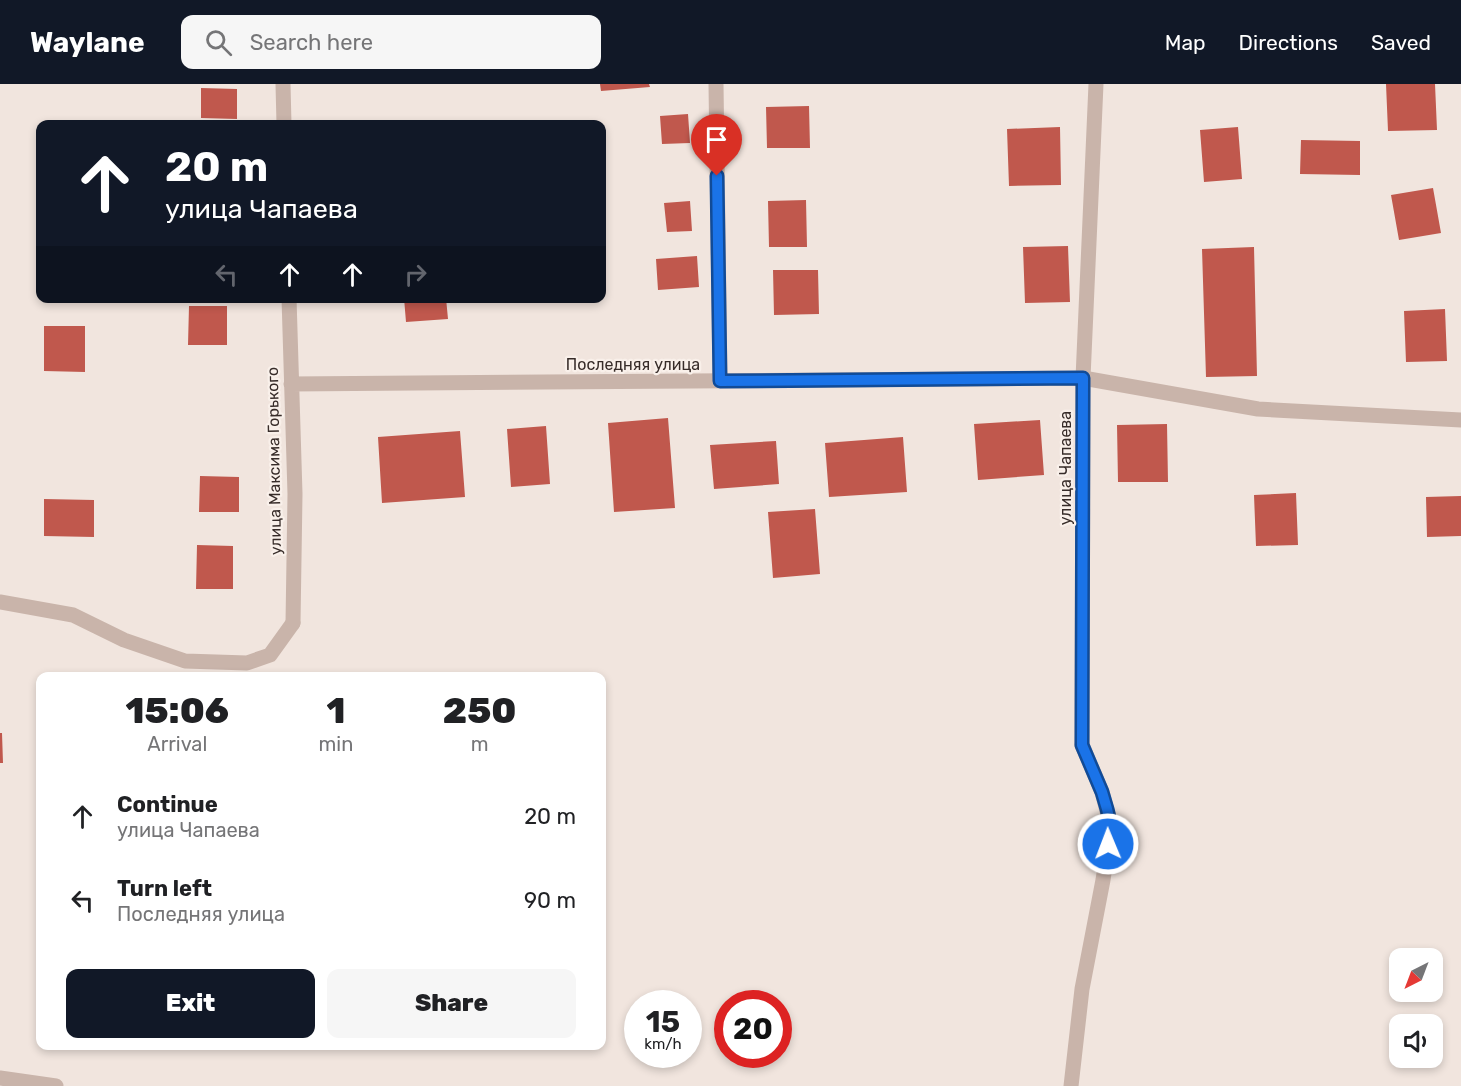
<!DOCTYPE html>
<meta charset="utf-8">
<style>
:root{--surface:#fff;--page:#f6f6f6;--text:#202124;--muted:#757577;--accent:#111827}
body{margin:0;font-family:Rubik,sans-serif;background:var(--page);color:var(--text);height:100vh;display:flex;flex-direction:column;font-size:22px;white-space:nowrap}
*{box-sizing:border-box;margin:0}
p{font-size:20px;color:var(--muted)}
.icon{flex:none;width:33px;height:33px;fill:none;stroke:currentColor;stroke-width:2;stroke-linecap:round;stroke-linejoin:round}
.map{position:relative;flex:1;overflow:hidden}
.details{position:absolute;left:36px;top:588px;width:570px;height:378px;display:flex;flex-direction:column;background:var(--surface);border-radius:12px;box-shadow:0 3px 9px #0003}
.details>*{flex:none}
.guide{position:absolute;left:36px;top:36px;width:570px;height:183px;border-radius:12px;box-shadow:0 3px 9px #0003;background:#111827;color:#fff;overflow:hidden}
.needle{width:39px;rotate:222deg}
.tools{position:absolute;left:1389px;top:864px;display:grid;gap:12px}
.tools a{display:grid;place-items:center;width:54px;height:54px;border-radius:12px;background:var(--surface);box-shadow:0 3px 9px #0003;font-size:30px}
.speed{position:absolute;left:624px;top:906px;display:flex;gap:12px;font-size:30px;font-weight:700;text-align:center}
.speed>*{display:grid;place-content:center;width:78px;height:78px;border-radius:50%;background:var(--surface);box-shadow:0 3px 9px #0003;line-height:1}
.speed small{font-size:15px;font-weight:400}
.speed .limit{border:9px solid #d22;background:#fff;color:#111}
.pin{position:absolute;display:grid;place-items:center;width:51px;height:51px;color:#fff;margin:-62px -26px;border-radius:50% 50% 50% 0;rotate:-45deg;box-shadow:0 0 6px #0007}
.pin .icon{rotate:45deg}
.me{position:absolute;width:66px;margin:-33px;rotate:359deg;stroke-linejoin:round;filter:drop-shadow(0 0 4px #0008)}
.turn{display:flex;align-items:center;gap:21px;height:126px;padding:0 30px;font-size:27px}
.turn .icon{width:78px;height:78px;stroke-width:2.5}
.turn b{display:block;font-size:42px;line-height:51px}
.lanes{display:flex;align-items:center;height:57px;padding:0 30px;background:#0003;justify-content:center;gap:30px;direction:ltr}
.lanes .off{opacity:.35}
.eta{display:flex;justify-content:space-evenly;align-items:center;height:102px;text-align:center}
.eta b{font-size:36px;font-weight:800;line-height:42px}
.primary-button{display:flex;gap:12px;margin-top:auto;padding:12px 30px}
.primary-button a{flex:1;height:69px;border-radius:12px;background:var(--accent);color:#fff;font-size:24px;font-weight:800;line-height:69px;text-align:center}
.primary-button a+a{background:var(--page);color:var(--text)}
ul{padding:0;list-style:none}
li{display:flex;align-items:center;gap:18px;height:84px;padding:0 30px}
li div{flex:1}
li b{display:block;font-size:22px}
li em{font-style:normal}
header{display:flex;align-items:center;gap:36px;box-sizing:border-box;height:84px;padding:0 30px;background:var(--accent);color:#fff}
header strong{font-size:28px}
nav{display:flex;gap:33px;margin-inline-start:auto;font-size:21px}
.search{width:420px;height:54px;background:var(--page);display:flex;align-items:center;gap:15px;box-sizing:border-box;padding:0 21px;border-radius:12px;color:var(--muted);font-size:22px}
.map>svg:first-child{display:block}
.building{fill:#c0584d}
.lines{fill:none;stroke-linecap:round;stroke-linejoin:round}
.lane{stroke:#c9b4aa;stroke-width:15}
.street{stroke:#c9b4aa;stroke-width:15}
.route-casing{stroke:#114b97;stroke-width:15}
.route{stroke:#1a73e8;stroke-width:10}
.labels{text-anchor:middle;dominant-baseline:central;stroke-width:4.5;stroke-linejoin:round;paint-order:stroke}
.street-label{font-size:16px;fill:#372c29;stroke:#f9f0ea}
</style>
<header>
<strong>Waylane</strong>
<div class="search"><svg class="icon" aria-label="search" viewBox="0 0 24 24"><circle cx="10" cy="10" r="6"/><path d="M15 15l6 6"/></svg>Search here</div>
<nav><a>Map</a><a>Directions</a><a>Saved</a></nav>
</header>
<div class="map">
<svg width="1461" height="1002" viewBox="0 0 1461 1002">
<rect width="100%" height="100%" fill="#f1e5de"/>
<path class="building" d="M600,0h49l1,3 -49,4z
M1386,0h49l2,46 -49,1z
M201,4l36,1v30l-36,-1z
M809,22l1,42h-43l-1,-41z
M688,30l2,29 -28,1 -2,-28z
M1060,43l1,58 -52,1 -2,-57z
M1238,43l4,52 -38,3 -4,-52z
M1301,56l59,1v34l-60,-1z
M1433,104l8,45 -42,7 -8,-45z
M806,116l1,47h-38l-1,-46z
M690,117l2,30 -25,1 -3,-29z
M1068,162l2,56 -45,1 -2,-56z
M1254,163l3,129 -51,1 -4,-128z
M697,172l2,31 -41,3 -2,-31z
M773,186h45l1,44 -45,1z
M404,214h42l2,21 -42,3z
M189,222h38v39h-39z
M1445,225l2,52 -41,1 -2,-51z
M44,242h41v46l-41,-1z
M668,334l7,90 -61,4 -6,-89z
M1040,336l4,55 -66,5 -4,-56z
M1167,340l1,58h-50l-1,-57z
M546,342l4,58 -39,3 -4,-58z
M460,347l5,66 -83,6 -4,-66z
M903,353l4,55 -78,5 -4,-54z
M776,357l3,43 -65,5 -4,-44z
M200,392l39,1v35h-40z
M1296,409l2,52 -42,1 -2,-51z
M1461,412v40l-34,1 -1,-40z
M44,415l50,1v37l-50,-1z
M815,425l5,65 -47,4 -5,-66z
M197,461l36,1v43h-37z
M0,649h2l1,30h-3z"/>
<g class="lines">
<path class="lane" d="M1083,294l175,31 203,11
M0,518l73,13 51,25 61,21 62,2 23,-8 23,-32
M0,994l56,8
M1071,1002l11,-97 21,-109 8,-54 -9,-34 -20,-47"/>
<path class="street" d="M283,0l1,40
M716,0l4,297
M289,214l6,196 -2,129
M291,300l792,-6
M1082,661l1,-367 13,-294"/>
</g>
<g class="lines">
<defs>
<path id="route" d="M717,92l3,205 363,-3 -1,367 20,47 5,17 4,17 -3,18"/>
</defs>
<use href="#route" class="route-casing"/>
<use href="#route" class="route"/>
</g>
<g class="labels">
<g class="street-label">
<text x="633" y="280">Последняя улица</text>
<text transform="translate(274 377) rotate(-91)">улица Максима Горького</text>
<text transform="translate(1065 384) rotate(-90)">улица Чапаева</text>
</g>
</g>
</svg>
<div class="tools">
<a><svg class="needle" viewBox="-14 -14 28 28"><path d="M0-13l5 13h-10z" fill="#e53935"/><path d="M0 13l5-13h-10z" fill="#757577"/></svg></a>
<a><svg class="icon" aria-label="sound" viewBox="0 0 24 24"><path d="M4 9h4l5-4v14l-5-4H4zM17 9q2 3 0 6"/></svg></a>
</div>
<div class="speed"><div>15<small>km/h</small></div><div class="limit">20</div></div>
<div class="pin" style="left:717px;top:92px;background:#d93025"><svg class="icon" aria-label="arrive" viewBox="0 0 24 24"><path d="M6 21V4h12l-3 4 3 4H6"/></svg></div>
<svg class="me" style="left:1108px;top:760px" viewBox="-20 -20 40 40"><circle r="17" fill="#1a73e8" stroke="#fff" stroke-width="3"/><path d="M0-11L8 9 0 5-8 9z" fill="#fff"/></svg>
<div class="guide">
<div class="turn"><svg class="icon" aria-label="ahead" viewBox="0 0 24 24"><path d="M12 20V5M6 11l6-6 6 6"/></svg><div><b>20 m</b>улица Чапаева</div></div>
<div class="lanes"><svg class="icon off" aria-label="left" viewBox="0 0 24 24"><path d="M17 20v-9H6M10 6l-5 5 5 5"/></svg><svg class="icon" aria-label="ahead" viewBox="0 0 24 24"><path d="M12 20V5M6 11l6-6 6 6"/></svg><svg class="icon" aria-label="ahead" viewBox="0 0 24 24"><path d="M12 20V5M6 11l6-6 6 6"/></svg><svg class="icon off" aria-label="right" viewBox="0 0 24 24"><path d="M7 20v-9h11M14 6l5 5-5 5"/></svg></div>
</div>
<section class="details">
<div class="eta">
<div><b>15:06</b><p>Arrival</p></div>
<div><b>1</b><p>min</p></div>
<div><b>250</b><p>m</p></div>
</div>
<ul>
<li><svg class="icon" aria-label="ahead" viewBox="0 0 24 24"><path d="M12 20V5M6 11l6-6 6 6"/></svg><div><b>Continue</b><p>улица Чапаева</p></div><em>20 m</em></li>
<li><svg class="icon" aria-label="left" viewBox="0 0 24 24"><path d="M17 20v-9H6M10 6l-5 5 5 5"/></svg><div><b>Turn left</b><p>Последняя улица</p></div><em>90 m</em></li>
</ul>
<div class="primary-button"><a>Exit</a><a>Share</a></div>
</section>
</div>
